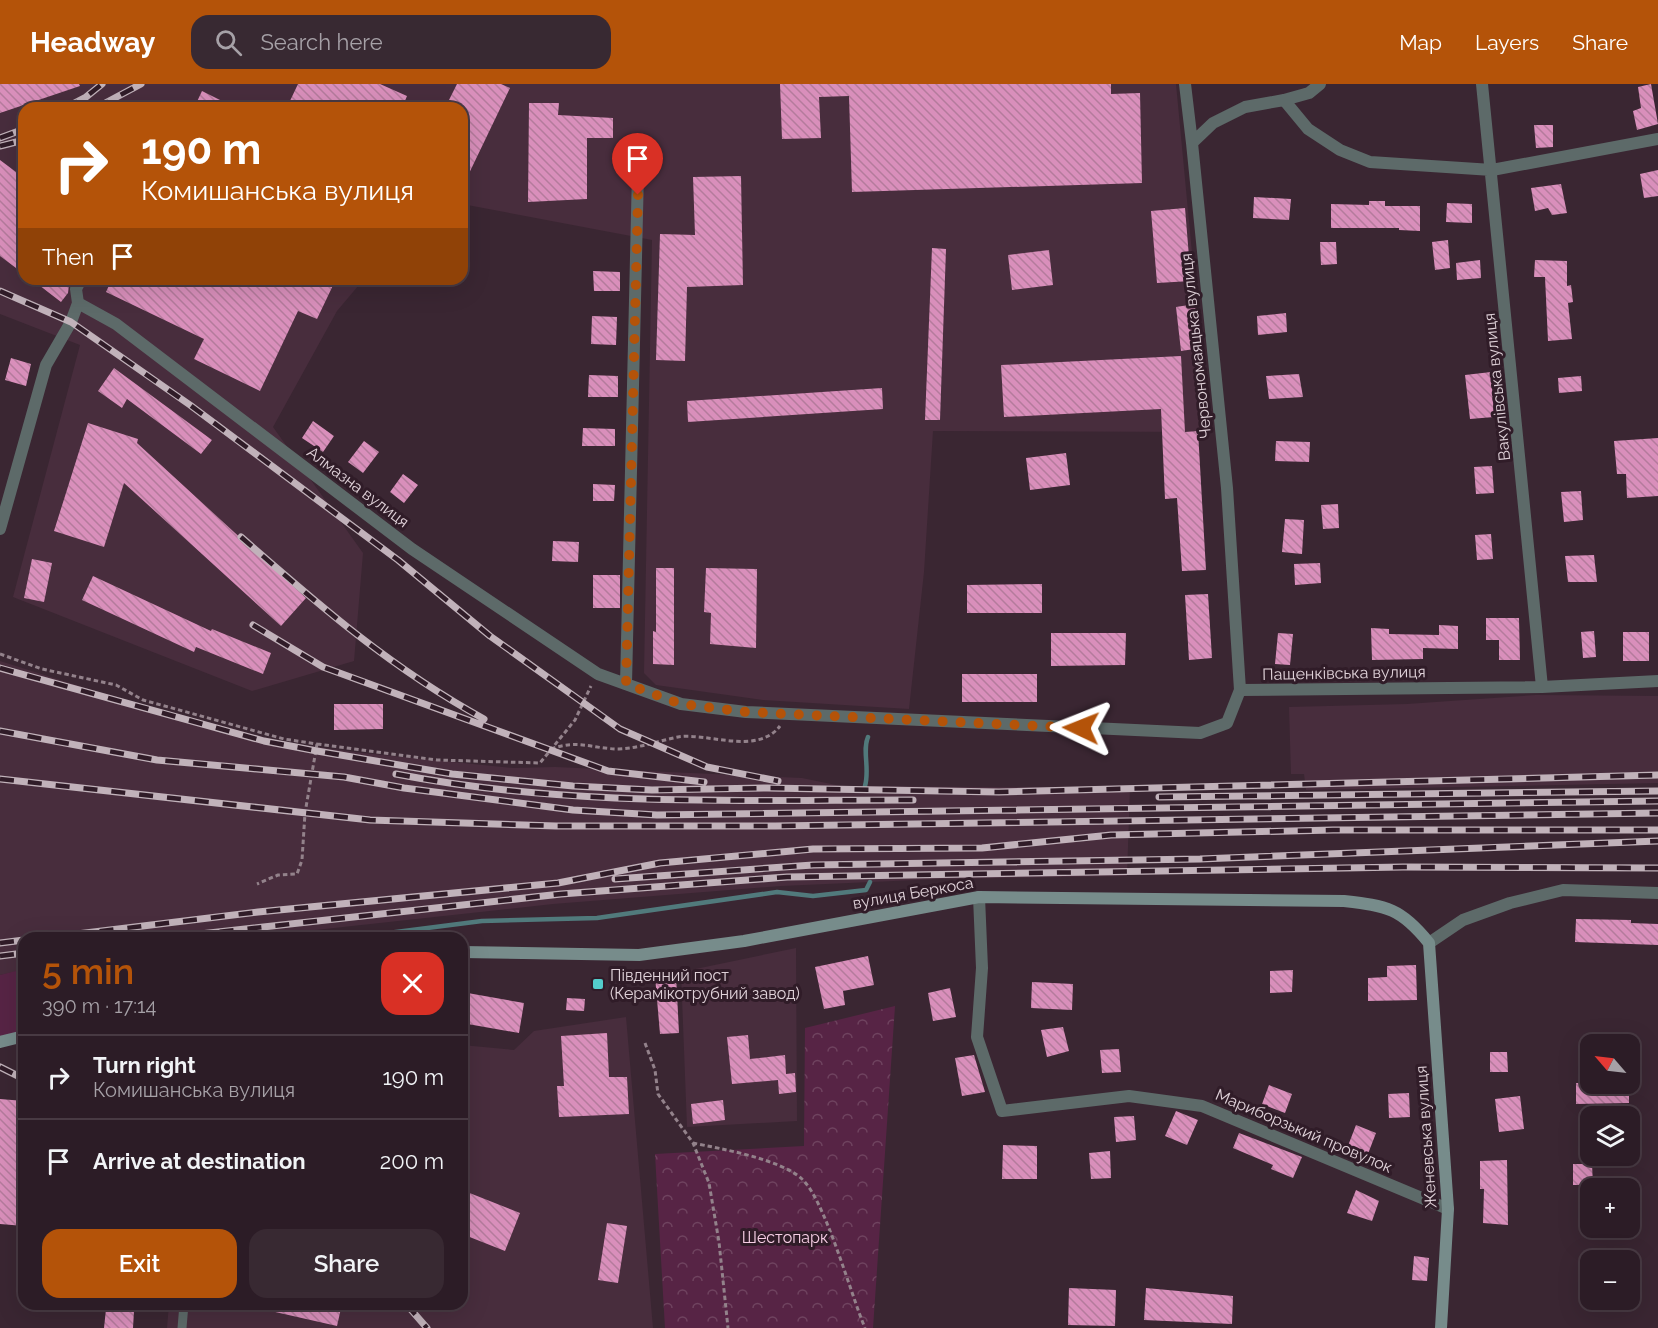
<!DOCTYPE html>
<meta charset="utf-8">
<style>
:root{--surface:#2c1c26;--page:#382932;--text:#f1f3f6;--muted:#a6a1a7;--line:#483a43;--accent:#b45309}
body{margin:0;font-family:Raleway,sans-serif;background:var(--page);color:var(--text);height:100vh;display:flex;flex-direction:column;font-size:22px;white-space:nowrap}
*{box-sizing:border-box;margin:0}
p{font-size:20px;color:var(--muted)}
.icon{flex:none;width:33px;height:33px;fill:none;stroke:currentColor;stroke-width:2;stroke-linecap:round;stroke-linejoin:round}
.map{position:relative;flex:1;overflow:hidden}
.panel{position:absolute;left:18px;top:848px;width:450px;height:378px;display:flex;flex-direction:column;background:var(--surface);border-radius:18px;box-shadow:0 6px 24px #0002,0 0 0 2px var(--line)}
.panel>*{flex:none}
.hud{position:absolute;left:18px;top:18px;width:450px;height:183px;border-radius:18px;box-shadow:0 6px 24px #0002,0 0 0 2px var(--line);background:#b45309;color:#fff;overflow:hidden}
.needle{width:39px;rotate:298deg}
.fabs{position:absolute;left:1580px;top:950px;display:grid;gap:12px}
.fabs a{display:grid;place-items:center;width:60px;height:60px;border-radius:12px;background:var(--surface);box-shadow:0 6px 24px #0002,0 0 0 2px var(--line);font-size:30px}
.pin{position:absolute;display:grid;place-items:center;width:51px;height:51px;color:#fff;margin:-62px -26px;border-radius:50% 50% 50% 0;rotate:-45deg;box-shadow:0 0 6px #0007}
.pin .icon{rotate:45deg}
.me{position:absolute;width:66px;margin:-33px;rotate:272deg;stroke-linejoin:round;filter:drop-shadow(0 0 4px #0008)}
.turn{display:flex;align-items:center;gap:21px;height:126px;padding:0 24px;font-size:27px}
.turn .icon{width:78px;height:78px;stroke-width:2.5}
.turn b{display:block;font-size:42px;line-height:51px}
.then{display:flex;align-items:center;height:57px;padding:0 24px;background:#0003;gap:12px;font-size:22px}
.round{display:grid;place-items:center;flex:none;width:63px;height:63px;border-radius:18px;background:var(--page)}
.summary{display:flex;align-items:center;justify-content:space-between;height:102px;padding:0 24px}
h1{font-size:36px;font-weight:600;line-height:45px;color:var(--accent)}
.action{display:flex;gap:12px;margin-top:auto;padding:12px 24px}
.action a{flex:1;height:69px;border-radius:18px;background:var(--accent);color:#fff;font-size:24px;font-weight:600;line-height:69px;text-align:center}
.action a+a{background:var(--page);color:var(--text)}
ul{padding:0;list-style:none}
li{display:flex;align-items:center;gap:18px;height:84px;padding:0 24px;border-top:2px solid var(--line)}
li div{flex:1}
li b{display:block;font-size:22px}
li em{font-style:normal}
header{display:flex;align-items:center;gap:36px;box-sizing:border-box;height:84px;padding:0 30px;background:var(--accent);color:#fff}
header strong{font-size:28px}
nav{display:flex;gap:33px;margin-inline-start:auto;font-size:21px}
.search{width:420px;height:54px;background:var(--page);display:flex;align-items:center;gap:15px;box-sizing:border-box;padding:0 21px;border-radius:18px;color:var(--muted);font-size:22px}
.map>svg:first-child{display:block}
.built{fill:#482d3d}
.grass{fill:#572445}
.forest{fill:url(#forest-crowns)}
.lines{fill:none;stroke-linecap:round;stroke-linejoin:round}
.stream{stroke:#517a7c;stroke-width:4.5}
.building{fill:url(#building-back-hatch)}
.path{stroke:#93828b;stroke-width:3;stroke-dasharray:4.5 3;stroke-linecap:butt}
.lane{stroke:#5d6a69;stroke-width:9}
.street{stroke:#5d6a69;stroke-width:12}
.secondary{stroke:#778c8b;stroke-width:12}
.rail-casing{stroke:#c1b2ba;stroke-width:7}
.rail{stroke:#301c28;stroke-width:4.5;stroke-dasharray:14;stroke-linecap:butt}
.route{stroke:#b45309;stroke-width:10;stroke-dasharray:0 18}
.poi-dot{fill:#53cdcb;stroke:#301c28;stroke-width:2}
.labels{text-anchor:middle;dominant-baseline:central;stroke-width:6;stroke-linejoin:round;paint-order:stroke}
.street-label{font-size:16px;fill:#e0d2d9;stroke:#301c28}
.poi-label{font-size:16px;fill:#e0d2d9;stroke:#301c28;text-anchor:start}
.park-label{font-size:16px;fill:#f7cee5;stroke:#301c28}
</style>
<header>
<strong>Headway</strong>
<div class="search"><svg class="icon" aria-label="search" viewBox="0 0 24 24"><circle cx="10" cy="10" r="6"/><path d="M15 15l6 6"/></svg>Search here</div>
<nav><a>Map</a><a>Layers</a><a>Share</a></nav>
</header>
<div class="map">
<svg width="1658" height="1244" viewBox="0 0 1658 1244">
<defs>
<pattern id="forest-crowns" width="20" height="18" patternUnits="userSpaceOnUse" patternTransform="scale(1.5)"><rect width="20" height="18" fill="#572445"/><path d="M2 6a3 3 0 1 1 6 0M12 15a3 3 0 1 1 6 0" fill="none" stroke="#6f435f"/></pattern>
<pattern id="building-back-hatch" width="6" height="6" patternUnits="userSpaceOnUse" patternTransform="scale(1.5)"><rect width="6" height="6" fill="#d98fbb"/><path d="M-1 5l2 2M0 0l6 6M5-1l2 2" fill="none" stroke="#b47b9c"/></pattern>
</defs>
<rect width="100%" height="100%" fill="#3a2632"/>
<path class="built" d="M0,0h1176l33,348 -276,-1 -9,141 -15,137 -146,-9 -107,-15 -12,-12 8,-433 -190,-36v-96h-438v171h340l-27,32 -64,116 90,126 -9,108 -102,30 -239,-94 67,-252 -80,-31z
M0,577l111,35 175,47 77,10 150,15 42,-1 247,11 39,8 289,2 -3,88 -188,3 -158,7 -228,18 -310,34h-219v32l-24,5z
M1536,611l122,1v87l-352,7 -2,-16h-13l-2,-67 118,-3z
M796,864l1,173 -110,6 -6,-155z
M626,933l27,311h-486l2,-24h293v-259l52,5 20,-19z"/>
<path class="grass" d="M24,885v67l-24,7v-68z"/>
<path class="forest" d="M895,922l-22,322h-208l-10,-174 149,-8 1,-118z"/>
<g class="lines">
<path class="stream" d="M865,702c5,-17 -3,-36 3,-49
M349,854l133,-17 115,-3 180,-26 36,4 53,-6 4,-8"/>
</g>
<path class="building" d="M0,0h79l1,2 -80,27z
M298,0h82l27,12 -5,12h-102l-11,-5z
M457,0h44l9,4 -48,100v-80h-17z
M780,0h331v10l29,-1 2,90 -290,9 -3,-96 -30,1 2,41 -39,1z
M1651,0l7,40 -21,6 -4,-19 8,-3 -3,-21z
M202,7l34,17h-42z
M529,19h30l-1,12 55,3v20h-26v61l-59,3z
M1534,41h19v22l-17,1z
M0,76l24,18v96l-24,-18z
M1658,86v26l-14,2 -4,-24z
M741,92l2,109 -56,2 -2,74 -29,-1 4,-126 35,1 -2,-58z
M1561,100l6,29 -15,2 -4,-7 -13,3 -4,-23z
M1254,113l37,2 -2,21 -36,-2z
M1369,117h16v5h35v25l-21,-1v-2h-68v-24l38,1z
M1447,119l25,1v19l-26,-1z
M1185,124l6,73 -34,2 -6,-72z
M1448,156l2,28 -15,2 -3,-28z
M1320,158h16l1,22 -16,1z
M932,164l14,1 -6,171h-15z
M1049,166l4,35 -41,5 -4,-35z
M1480,176l1,18 -24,2 -1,-17z
M1535,176l32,1v25l4,-1 2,17 -5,1 4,36 -24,2 -3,-64h-11z
M593,187l27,1v19h-26z
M31,195h30l8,6 -1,8 -7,9z
M112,195h224l-19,40 -19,-8 -38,80 -66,-32 10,-20 -98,-47z
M1195,220l6,44 -20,3 -5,-44z
M1286,229l1,19 -29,3 -1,-19z
M592,232l25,1 -1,28 -25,-1z
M1181,272l4,76 13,-1 8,139 -24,1 -5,-73 -12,1 -4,-90 -157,8 -3,-52z
M11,274l20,6 -5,22 -21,-6z
M114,284l98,72 -11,14 -74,-55 -5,9 -24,-17z
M1491,288l3,45 -24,2 -5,-44z
M1299,290l4,23 -34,2 -3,-23z
M589,291l29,1v21h-30z
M1581,292l1,15 -23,2 -1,-15z
M882,304l1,21 -195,13 -1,-21z
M313,337l21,15 -11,16 -21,-14z
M88,339l50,16 -1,4 169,155 -25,28 -157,-143 -20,64 -50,-16z
M583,344l32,1v17h-33z
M1658,354v58l-31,2 -1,-24h-9l-3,-33z
M364,357l15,11 -16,21 -15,-11z
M1276,357l34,1 -1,20 -34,-1z
M1066,369l4,32 -40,5 -4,-32z
M1492,382l2,27 -18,1 -2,-27z
M403,390l15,11 -14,18 -14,-11z
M593,400l22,1 -1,16h-21z
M1581,407l2,29 -19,2 -3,-30z
M1338,420l1,24 -16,1 -2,-24z
M1285,435l19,1 -2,34 -20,-2z
M1491,450l2,25 -16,1 -2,-25z
M553,457l26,1 -1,20 -26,-1z
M1594,471l3,27h-29l-3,-26z
M32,475l20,4 -8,39 -20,-4z
M1320,479l1,20 -26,2 -1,-21z
M656,484h18v97l-21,-1v-33l3,1z
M706,484l51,1 -1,79 -46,-4 1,-31 -7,-1z
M593,491h27v33h-27z
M93,492l118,55 1,-2 59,24 -8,21 -67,-27 -2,5 -112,-52z
M1042,500v29h-75v-28z
M1208,510l4,64 -23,2 -4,-65z
M1486,534h33l1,42h-21v-20h-13z
M1439,541l19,1v23l-35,-1v11l-51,1 -1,-32 18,1v5l50,1z
M1594,547l2,26 -13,1 -2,-26z
M1623,548h26v29h-26z
M1051,549h75l-1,32 -74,1z
M1278,549l15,1 -3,31 -15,-1z
M962,590h75v28h-75z
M334,620h49v25l-49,1z
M1576,835l55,1v3l27,1v21l-83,-3z
M868,872l6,29 -31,6 2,14 -21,4 -9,-42z
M1416,881l1,35 -49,1v-23l19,-1v-11z
M1293,886l-1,22 -22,1v-22z
M676,890l3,59 -19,1 -5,-58z
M1032,898l41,2 -1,26 -41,-2z
M950,904l6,29 -23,4 -5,-28z
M462,908l62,11 -5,30 -57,-10z
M567,914l18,1 -1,12 -18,-1z
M1063,943l6,24 -22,6 -6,-27z
M607,949l2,44h18l2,37 -70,3 -2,-31h7l-3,-50z
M748,951l2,24 35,-4 1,19 9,-1 1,19 -17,2 -1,-14 -46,4 -5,-47z
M1119,965l2,23 -19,1 -2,-23z
M1490,968h17l1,20h-18z
M974,971l11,37 -23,4 -7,-38z
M1576,999h53v20l-53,1z
M1269,1001l23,9 -7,19 -23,-9z
M1409,1009l1,24 -21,1 -1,-24z
M1520,1012l4,33 -25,3 -4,-33z
M0,1015l24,2v125l-24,-2z
M723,1016l2,20 -32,4 -2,-20z
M1176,1027l22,9 -11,25 -22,-9z
M1134,1032l2,24 -20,2 -2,-25z
M1356,1041l20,8 -10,26 -20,-8z
M1239,1049l63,24 -9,21 -22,-9 2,-4 -40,-17z
M1003,1061l34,1v33h-35z
M1110,1067l1,27 -20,1 -2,-26z
M1507,1076l1,65 -25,-2 1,-34h-4v-28z
M1573,1080h19l1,21h-20z
M462,1106l58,23 -15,38 -43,-17z
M1356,1106l23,11 -7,20 -25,-8z
M607,1139l20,3 -9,57 -20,-3z
M1414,1172l15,2 -2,23 -15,-1z
M1069,1204l47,2 -1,36 -47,-1z
M1146,1204l87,8 -1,28 -88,-4z
M263,1220h79l-5,22 -75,-17z
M106,1225l28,2 -1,17h-29z"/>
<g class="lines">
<path class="path" d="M0,570l42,15 74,16 27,15 141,39 33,5 -12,69 -3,47 -5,14 -19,1 -21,9
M317,660l120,16 103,3 35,-43 16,-34
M551,665c28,-10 42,0 68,0 21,-1 39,-8 59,-12 28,-5 79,19 102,-11
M645,959l10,27 3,24 35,49 16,40 10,59 9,86
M693,1059c29,6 87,16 109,36 23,21 49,116 63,149"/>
<path class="lane" d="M182,1244l2,-24"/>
<path class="street" d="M1185,0l7,59
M1482,0l60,603
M1284,16l24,29 32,21 30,12 122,8 166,-31
M78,219l38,21 296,225 186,125 83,30 65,8 454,21 27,-10 13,-33 302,-3 116,-6
M0,445l46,-164 25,-43 7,-19 -2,-14 5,-10
M626,600l12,-512
M1240,606l-13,-202 -35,-345 21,-20 32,-16 39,-7 25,-7 11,-9
M979,813l3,71 -5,69 25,74 127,-15 73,10 246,103
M1429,859l34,-23 47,-17 53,-13 95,3"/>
<path class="secondary" d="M462,868l177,3 105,-14 235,-44 365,4c43,5 57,7 85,42l19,266 -7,119
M0,958l24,-6"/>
<defs>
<path id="rail" d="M65,24l21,-11 16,-13
M96,24l45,-24
M0,54l24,-9
M0,62l24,-6
M0,207l71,31 119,83 208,155 92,76 130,93 87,38 71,14
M241,453c79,69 150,131 243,182
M253,541l70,42 285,104 96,11
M0,584l264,73 53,10 135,23 121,12 79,4 115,-2 232,4 659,-17
M0,647l157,29 187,17 60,11 169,22 84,5 1001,-14
M396,690c171,33 344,26 517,26
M0,695l370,41 186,6h219l883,-13
M1159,713l499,-6
M615,795l198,-14 387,-6 458,-18
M44,854l214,-26 300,-29 102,-20 153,-14 169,-1 129,-13 222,-5h325
M164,854l397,-44 226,-17 616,-10 255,1
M0,859l24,-3
M0,872l24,-3
M0,983l24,12
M406,1220l21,24"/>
</defs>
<use href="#rail" class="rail-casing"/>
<use href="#rail" class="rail"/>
</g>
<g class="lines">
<path class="route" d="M638,111l-12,489 55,20 65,8 335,16"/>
</g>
<rect class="poi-dot" x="592" y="894" width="12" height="12" rx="3"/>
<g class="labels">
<g class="street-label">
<text transform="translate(1196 262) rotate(-96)">Червономаяцька вулиця</text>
<text transform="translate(1497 303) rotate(-96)">Вакулівська вулиця</text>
<text transform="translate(358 403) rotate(37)">Алмазна вулиця</text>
<text transform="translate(1344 589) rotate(-1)">Пащенківська вулиця</text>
<text transform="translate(913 809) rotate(-10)">вулиця Беркоса</text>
<text transform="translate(1304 1047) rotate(23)">Мариборзький провулок</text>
<text transform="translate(1426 1053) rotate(-94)">Женевська вулиця</text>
</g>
<g class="poi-label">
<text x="610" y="891">Південний пост<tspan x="610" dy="18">(Керамікотрубний завод)</tspan></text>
</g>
<g class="park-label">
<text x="785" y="1153">Шестопарк</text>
</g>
</g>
</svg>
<div class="fabs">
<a><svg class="needle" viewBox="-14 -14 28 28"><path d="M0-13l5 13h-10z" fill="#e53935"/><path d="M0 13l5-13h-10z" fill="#a6a1a7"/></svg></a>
<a><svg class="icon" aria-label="layers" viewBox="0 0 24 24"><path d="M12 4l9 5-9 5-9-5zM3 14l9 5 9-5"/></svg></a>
<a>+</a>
<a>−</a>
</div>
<div class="pin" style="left:638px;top:111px;background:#d93025"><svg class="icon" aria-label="arrive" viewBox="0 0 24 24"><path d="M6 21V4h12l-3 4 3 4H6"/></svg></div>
<svg class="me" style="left:1081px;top:644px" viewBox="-20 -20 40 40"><path d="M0-17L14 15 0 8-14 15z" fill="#b45309" stroke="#fff" stroke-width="4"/></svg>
<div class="hud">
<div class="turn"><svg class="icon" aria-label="right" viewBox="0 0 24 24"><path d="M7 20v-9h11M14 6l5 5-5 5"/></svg><div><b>190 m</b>Комишанська вулиця</div></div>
<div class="then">Then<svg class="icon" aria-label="arrive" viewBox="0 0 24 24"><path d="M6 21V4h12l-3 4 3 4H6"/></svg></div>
</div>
<section class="panel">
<div class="summary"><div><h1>5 min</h1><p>390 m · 17:14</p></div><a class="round" style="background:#d93025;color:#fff"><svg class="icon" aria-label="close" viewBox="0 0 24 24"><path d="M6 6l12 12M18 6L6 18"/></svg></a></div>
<ul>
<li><svg class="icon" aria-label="right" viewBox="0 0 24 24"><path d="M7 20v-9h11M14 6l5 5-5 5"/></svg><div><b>Turn right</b><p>Комишанська вулиця</p></div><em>190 m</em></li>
<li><svg class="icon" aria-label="arrive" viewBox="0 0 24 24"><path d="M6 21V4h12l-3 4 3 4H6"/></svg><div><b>Arrive at destination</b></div><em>200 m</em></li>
</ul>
<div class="action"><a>Exit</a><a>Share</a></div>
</section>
</div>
